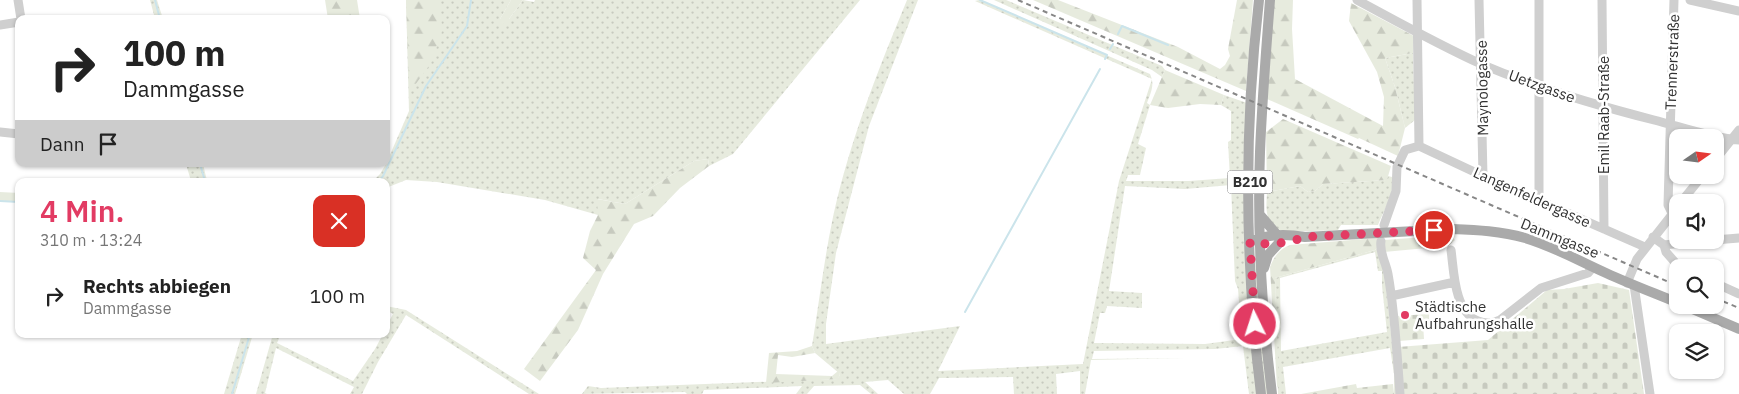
<!DOCTYPE html>
<html lang="de">
<meta charset="utf-8">
<style>
:root{--surface:#fff;--page:#f2f2f2;--text:#222;--muted:#767676;--accent:#e23b63}
body{margin:0;font-family:"IBM Plex Sans",sans-serif;background:var(--page);color:var(--text);height:100vh;display:flex;flex-direction:column;font-size:19px;white-space:nowrap}
*{box-sizing:border-box;margin:0}
p{font-size:16px;color:var(--muted)}
.icon{flex:none;width:28px;height:28px;fill:none;stroke:currentColor;stroke-width:2;stroke-linecap:round;stroke-linejoin:round}
.map{position:relative;flex:1;overflow:hidden}
.details{position:absolute;left:15px;top:178px;width:375px;height:160px;display:flex;flex-direction:column;background:var(--surface);border-radius:10px;box-shadow:0 1px 4px #0004}
.details>*{flex:none}
.guide{position:absolute;left:15px;top:15px;width:375px;height:152px;border-radius:10px;box-shadow:0 1px 4px #0004;background:#fff;color:var(--text);overflow:hidden}
.needle{width:32px;rotate:76deg}
.controls{position:absolute;left:1669px;top:129px;display:grid;gap:10px}
.controls a{display:grid;place-items:center;width:55px;height:55px;border-radius:10px;background:var(--surface);box-shadow:0 1px 4px #0004;font-size:25px}
.pin{position:absolute;display:grid;place-items:center;width:42px;height:42px;color:#fff;margin:-21px;border:2px solid #fff;border-radius:50%;box-shadow:0 1px 5px #0007}
.me{position:absolute;width:55px;margin:-28px;rotate:356deg;stroke-linejoin:round;filter:drop-shadow(0 0 4px #0008)}
.turn{display:flex;align-items:center;gap:18px;height:105px;padding:0 25px;font-size:22px}
.turn .icon{width:65px;height:65px;stroke-width:2.5}
.turn b{display:block;font-size:35px;line-height:42px}
.then{display:flex;align-items:center;height:48px;padding:0 25px;background:#0003;gap:10px;font-size:19px}
.round{display:grid;place-items:center;flex:none;width:52px;height:52px;border-radius:10px;background:var(--page)}
.overview{display:flex;align-items:center;justify-content:space-between;height:85px;padding:0 25px}
h1{font-size:30px;font-weight:600;line-height:38px;color:var(--accent)}
ul{padding:0;list-style:none}
li{display:flex;align-items:center;gap:15px;height:65px;padding:0 25px}
li div{flex:1}
li b{display:block;font-size:19px}
li em{font-style:normal}
.map>svg:first-child{display:block}
.green{fill:url(#green-dots);fill-rule:evenodd}
.forest{fill:url(#forest-firs)}
.cemetery{fill:url(#cemetery-stones)}
.lines{fill:none;stroke-linecap:round;stroke-linejoin:round}
.stream{stroke:#cbe4eb;stroke-width:2}
.minor{stroke:#cfcfcf;stroke-width:9}
.major{stroke:#aaa;stroke-width:10}
.rail{stroke:#878787;stroke-width:2;stroke-dasharray:5 4;stroke-linecap:butt}
.route{stroke:#e23b63;stroke-width:9;stroke-dasharray:0 16.2}
.poi-dot{fill:#e23b63;stroke:#fff;stroke-width:2}
.labels{text-anchor:middle;dominant-baseline:central;stroke-width:5;stroke-linejoin:round;paint-order:stroke}
.shield{fill:#fff;stroke:#707070;stroke-width:1}
.shield-label{font-size:14px;font-weight:bold;fill:#323232}
.street-label{font-size:15px;fill:#323232;stroke:#fff}
.poi-label{font-size:15px;fill:#323232;stroke:#fff;text-anchor:start}
</style>
<div class="map">
<svg width="1739" height="394" viewBox="0 0 1739 394">
<defs>
<pattern id="green-dots" width="8" height="8" patternUnits="userSpaceOnUse" patternTransform="scale(1.25)"><rect width="8" height="8" fill="#e7ebde"/><path d="M2 2h.1M6 6h.1" fill="none" stroke="#c7cabf" stroke-width="1.8" stroke-linecap="round"/></pattern>
<pattern id="forest-firs" width="22" height="20" patternUnits="userSpaceOnUse" patternTransform="scale(1.25)"><rect width="22" height="20" fill="#e7ebde"/><path d="M5 1l3.5 6h-7zM16 11l3.5 6h-7z" fill="#c7cabf"/></pattern>
<pattern id="cemetery-stones" width="16" height="16" patternUnits="userSpaceOnUse" patternTransform="scale(1.25)"><rect width="16" height="16" fill="#e7ebde"/><path d="M2 7V4a2 2 0 0 1 4 0v3zM10 15v-3a2 2 0 0 1 4 0v3z" fill="#c7cabf"/></pattern>
</defs>
<rect width="100%" height="100%" fill="#fff"/>
<path class="green" d="M150,0h7l6,19h-11l2,-4z
M406,0h105l-11,19h9l14,-19 11,2 1,-2h325l-127,154 -24,12 -1,-7 -14,2 -69,43 -27,-5v16l-53,-15 -108,-18 -31,-2 -20,8v-7h-13l7,-7 6,-10 23,-53z
M907,0h11l-49,126 -33,127 -10,71v20l134,-18 -22,45 145,-7 36,-183 33,-102 -177,-78 4,-1 171,74c5,11 1,18 -3,29l3,2 -12,39 8,4 -6,27h-12l-2,6h63l41,-3 -2,-36 3,-2v-29l-10,-6 3,-10 23,8c-8,98 1,194 11,291h-9l-6,-48 -28,3 -121,2 -2,8 94,-1 -95,2 -6,34h-5v-23l-24,3 1,20h-43l-1,-17 -74,1 -9,16h-26l-16,-14 -23,2 13,12h-7l-11,-9 -46,1 -7,8h-11l6,-8 -98,4 -2,4h-15l-2,-2 -103,2 6,-8 13,2 237,-9 2,-5 -25,-21 -3,-7c7,-43 12,-86 21,-129 16,-74 45,-147 74,-217zM1231,185l4,96 3,8 4,50 -37,5 -111,-1 6,-30h5l2,-7 35,2v-15l-33,-2 16,-105 60,3z
M994,0h12l156,66 3,4 -3,7 -10,-7z
M1413,53l2,67 -10,8 -10,-41 -10,-29z
M186,164h17l4,17h-16z
M1388,176l4,1c4,14 -9,35 -14,48h-37l-3,5 -53,2c-21,-8 -19,-21 -18,-40l33,-6 8,6 7,-1 8,-7 63,-4z
M1256,247l13,147h-4l-2,-13 -8,-102z
M1377,248l8,26 12,120h-3v-20l-4,-26 -107,19 3,27h-8l-3,-116 100,-28zM1375,252l3,19h4v15l5,46 -106,19 -1,-73z
M386,306l20,4 133,84h-10l-123,-79 -28,47 -16,32h-12l4,-7 -78,-39 -11,45 2,1h-11l17,-60h8l-4,9 76,38 22,-32 8,-15h3v-7l7,-13 -7,-4z
M242,334h11l-18,60h-11z"/>
<path class="forest" d="M325,0h32l3,19h-32z
M406,0h34l2,31 -11,32 -16,22 -6,-1z
M511,0h12l-14,19 -8,7 -1,-7z
M1033,0h25l120,47 42,22 5,-4 5,-9 -2,-7 9,-49h16l-7,91z
M1274,0h19l-1,29 3,50 88,47 1,-29 -7,-25 -28,-51 2,-18 63,33 -1,17 -28,5 10,29 10,41 -7,28 -39,-18 -1,1 -91,-40z
M1165,70l59,25 -3,10 -21,-1 -32,4 -18,-3z
M1283,119l108,47 -4,14 -64,4 -8,7 -7,1 -8,-6 -33,6 -1,-60z
M708,159l1,7 -29,22 -27,28 -19,8 -31,50 -25,56 -38,51 -16,-12 72,-99 -13,-12 7,-27 8,-16 -1,-16 28,5 69,-43z
M0,192l19,1v9l-19,-1z
M1450,235l5,5 -7,6 -64,6 1,-12z
M1377,238v10l-2,2 -100,28 4,108 -2,1 -7,-120c5,-12 9,-17 20,-22z
M812,346l3,7 -23,4 -14,-2 -2,19 56,2 6,-5 2,3 -2,5 -72,4 3,-30 28,-2z"/>
<path class="cemetery" d="M1598,283l31,7 15,104h-241l-5,-47 90,-7 59,-50 17,-1z
M1429,314v6l-6,3 1,16 -25,2 -2,-25z
M1356,384l1,4 36,-4 1,10h-93z"/>
<g class="lines">
<path class="stream" d="M155,0l5,19
M980,0l127,55 -2,4
M1118,34l4,-8 46,19
M1110,49l3,-5
M200,164l5,17
M379,181l4,-5 43,-90 41,-60 4,-26
M0,201l19,1
M965,312l135,-243
M232,394l18,-60"/>
<path class="minor" d="M18,0l3,19
M1357,0c41,22 82,45 124,64 56,24 114,41 173,56 27,7 58,18 85,20
M1417,0l2,146
M1479,0l4,176
M1602,0l2,229
M1690,0l49,11
M0,25l19,-3
M0,132l19,2
M1419,146l64,30 162,71
M1715,160l24,-30
M1539,200v-200
M1681,202l22,-27
M1672,213l-4,-8 6,-205
M1384,225l12,-34 1,-24 8,-17 14,-4
M1653,237l11,8 46,-5
M1715,240l24,-2
M1381,241c-2,12 5,21 7,33 7,39 9,80 12,120
M1664,245l2,7 14,16
M1451,250c3,21 3,62 27,71 8,3 14,3 22,-1l41,-32 47,-15 5,-6
M1627,283l10,-24 41,-52
M1715,283l24,11
M1634,285l16,109
M1391,296l64,-14"/>
<path class="major" d="M1259,0c-15,129 -14,265 2,394
M1270,0c-4,51 -8,101 -10,152 -3,80 2,162 12,242
M1260,215l18,21
M1250,242c16,-8 37,-8 55,-5l147,-8c25,1 49,2 73,9 28,8 54,23 81,35 24,11 48,20 72,30
M1264,268l4,-13 11,-12
M1683,305l56,24"/>
<path class="rail" d="M1018,0l660,286
M1715,298l24,10"/>
</g>
<g class="lines">
<path class="route" d="M1255,324l-5,-82c18,4 38,1 55,-5l129,-7"/>
</g>
<circle class="poi-dot" cx="1405" cy="315" r="5"/>
<g class="labels">
<rect class="shield" x="1227.5" y="170.5" width="45" height="23" rx="4"/>
<g class="shield-label">
<text x="1250" y="182">B210</text>
</g>
<g class="street-label">
<text transform="translate(1672 62) rotate(-88)">Trennerstraße</text>
<text transform="translate(1542 86) rotate(20)">Uetzgasse</text>
<text transform="translate(1482 88) rotate(-91)">Maynologasse</text>
<text transform="translate(1603 115) rotate(-90)">Emil Raab-Straße</text>
<text transform="translate(1532 197) rotate(24)">Langenfeldergasse</text>
<text transform="translate(1560 238) rotate(22)">Dammgasse</text>
</g>
<g class="poi-label">
<text x="1415" y="306">Städtische<tspan x="1415" dy="17">Aufbahrungshalle</tspan></text>
</g>
</g>
</svg>
<div class="controls">
<a><svg class="needle" viewBox="-14 -14 28 28"><path d="M0-13l5 13h-10z" fill="#e53935"/><path d="M0 13l5-13h-10z" fill="#767676"/></svg></a>
<a><svg class="icon" aria-label="sound" viewBox="0 0 24 24"><path d="M4 9h4l5-4v14l-5-4H4zM17 9q2 3 0 6"/></svg></a>
<a><svg class="icon" aria-label="search" viewBox="0 0 24 24"><circle cx="10" cy="10" r="6"/><path d="M15 15l6 6"/></svg></a>
<a><svg class="icon" aria-label="layers" viewBox="0 0 24 24"><path d="M12 4l9 5-9 5-9-5zM3 14l9 5 9-5"/></svg></a>
</div>
<div class="pin" style="left:1434px;top:230px;background:#d93025"><svg class="icon" aria-label="arrive" viewBox="0 0 24 24"><path d="M6 21V4h12l-3 4 3 4H6"/></svg></div>
<svg class="me" style="left:1255px;top:324px" viewBox="-20 -20 40 40"><circle r="17" fill="#e23b63" stroke="#fff" stroke-width="3"/><path d="M0-11L8 9 0 5-8 9z" fill="#fff"/></svg>
<div class="guide">
<div class="turn"><svg class="icon" aria-label="right" viewBox="0 0 24 24"><path d="M7 20v-9h11M14 6l5 5-5 5"/></svg><div><b>100 m</b>Dammgasse</div></div>
<div class="then">Dann<svg class="icon" aria-label="arrive" viewBox="0 0 24 24"><path d="M6 21V4h12l-3 4 3 4H6"/></svg></div>
</div>
<section class="details">
<div class="overview"><div><h1>4 Min.</h1><p>310 m · 13:24</p></div><a class="round" style="background:#d93025;color:#fff"><svg class="icon" aria-label="close" viewBox="0 0 24 24"><path d="M6 6l12 12M18 6L6 18"/></svg></a></div>
<ul>
<li><svg class="icon" aria-label="right" viewBox="0 0 24 24"><path d="M7 20v-9h11M14 6l5 5-5 5"/></svg><div><b>Rechts abbiegen</b><p>Dammgasse</p></div><em>100 m</em></li>
</ul>
</section>
</div>
